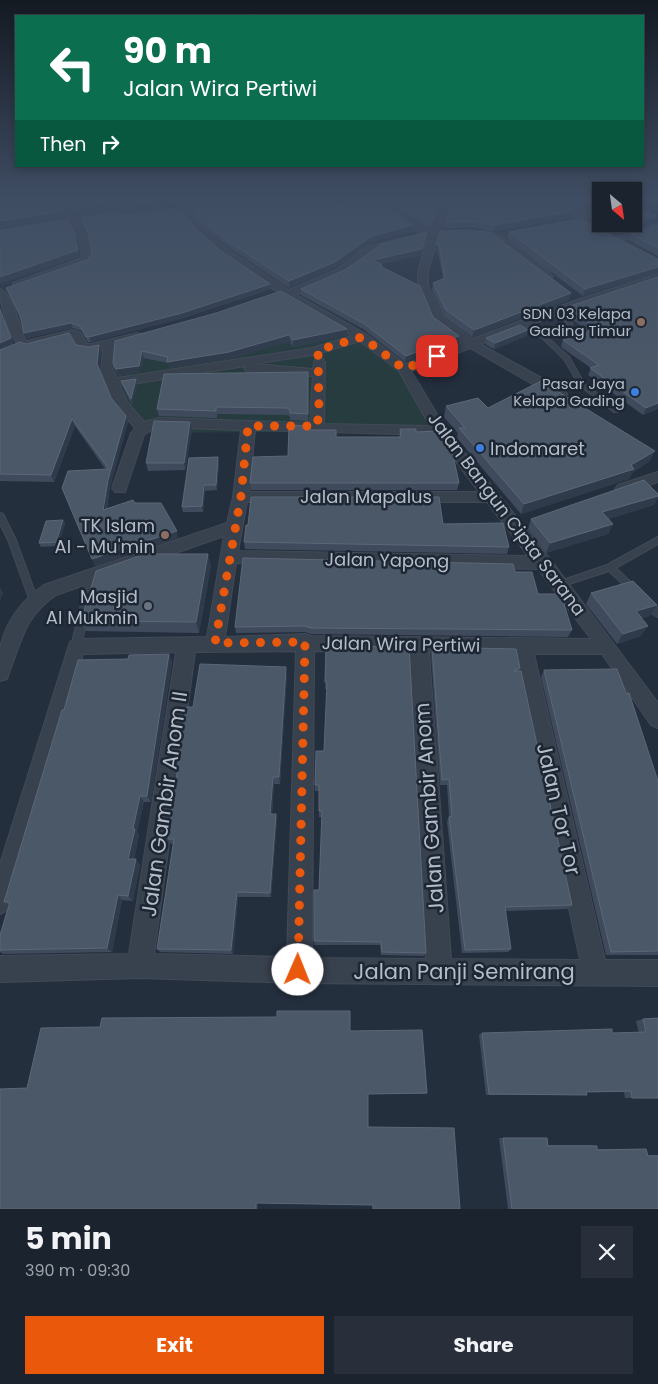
<!DOCTYPE html>
<meta charset="utf-8">
<style>
:root{--surface:#1b232e;--page:#282f3a;--text:#f1f3f6;--muted:#a0a4aa;--line:#39404a;--accent:#ea580c}
body{margin:0;font-family:Poppins,sans-serif;background:var(--page);color:var(--text);height:100vh;display:flex;flex-direction:column;font-size:19px;white-space:nowrap}
*{box-sizing:border-box;margin:0}
p{font-size:16px;color:var(--muted)}
.icon{flex:none;width:28px;height:28px;fill:none;stroke:currentColor;stroke-width:2;stroke-linecap:round;stroke-linejoin:round}
.map{position:relative;height:1209px;overflow:hidden}
.drawer{display:flex;flex-direction:column;background:var(--surface);flex:1}
.drawer>*{flex:none}
.top-card{position:absolute;left:15px;top:15px;width:629px;height:152px;border-radius:0px;box-shadow:0 2px 8px #0003,0 0 0 1px var(--line);background:#0b6e4f;color:#fff;overflow:hidden}
.needle{width:32px;rotate:151deg}
.tools{position:absolute;left:592px;top:182px;display:grid;gap:10px}
.tools a{display:grid;place-items:center;width:50px;height:50px;border-radius:0px;background:var(--surface);box-shadow:0 2px 8px #0003,0 0 0 1px var(--line);font-size:25px}
.pin{position:absolute;display:grid;place-items:center;width:42px;height:42px;color:#fff;margin:-21px;border-radius:10px;box-shadow:0 2px 8px #0006}
.me{position:absolute;width:55px;margin:-28px;rotate:1deg;stroke-linejoin:round;filter:drop-shadow(0 0 4px #0008)}
.turn{display:flex;align-items:center;gap:18px;height:105px;padding:0 25px;font-size:22px}
.turn .icon{width:65px;height:65px;stroke-width:2.5}
.turn b{display:block;font-size:35px;line-height:42px}
.then{display:flex;align-items:center;height:48px;padding:0 25px;background:#0003;gap:10px;font-size:19px}
.round{display:grid;place-items:center;flex:none;width:52px;height:52px;border-radius:0px;background:var(--page)}
.headline{display:flex;align-items:center;justify-content:space-between;height:85px;padding:0 25px}
h1{font-size:30px;font-weight:700;line-height:38px}
.button{display:flex;gap:10px;margin-top:auto;padding:10px 25px}
.button a{flex:1;height:58px;border-radius:0px;background:var(--accent);color:#fff;font-size:20px;font-weight:700;line-height:58px;text-align:center}
.button a+a{background:var(--page);color:var(--text)}
.map>svg:first-child{display:block}
.green{fill:#263c3f}
.lines{fill:none;stroke-linecap:round;stroke-linejoin:round}
.service-casing{stroke:#414a57;stroke-width:2}
.minor-casing{stroke:#414a57;stroke-width:2}
.service{fill:#38414e;fill-rule:evenodd}
.minor{fill:#38414e;fill-rule:evenodd}
.wall{fill:#3f4b5c}
.shaded-wall{fill:#2f3b4b}
.building{fill:#4b5868;stroke:#5c6777}
.route{stroke:#ea580c;stroke-width:9;stroke-dasharray:0 16.2}
.education-dot{fill:#8d6e63;stroke:#1d2633;stroke-width:2}
.shop-dot{fill:#3f7fe0;stroke:#1d2633;stroke-width:2}
.worship-dot{fill:#6b7280;stroke:#1d2633;stroke-width:2}
.labels{text-anchor:middle;dominant-baseline:central;stroke-width:5;stroke-linejoin:round;paint-order:stroke}
.far-poi-label{font-size:15px;fill:#b4bcc9;stroke:#1d2633;text-anchor:end}
.poi-label{font-size:18px;fill:#b4bcc9;stroke:#1d2633;text-anchor:end}
.street-label{font-size:18px;fill:#b4bcc9;stroke:#1d2633}
.near-street-label{font-size:21px;fill:#b4bcc9;stroke:#1d2633}
</style>
<div class="map">
<svg width="658" height="1209" viewBox="0 0 658 1209">
<rect width="100%" height="100%" fill="#242f3e"/>
<path class="green" d="M289,294l115,75 36,62 -302,2 -29,-86z"/>
<g class="lines">
<defs>
<path id="service" d="M554,311h4l14,11v5l-25,10 22,20 15,26 34,27v2h-4l-35,-27 -15,-26 -23,-22 -20,-14 5,-1 18,12 22,-8 1,-3 -13,-10z
M0,513l3,1 13,26 22,61 -1,2h-6l-1,-2 -22,-61 -8,-16z
M658,537v7l-42,24 22,21 1,2 -1,2h-6l-23,-22 -49,16 -4,-3 1,-2 50,-17z
M92,571l4,3 -15,73 -2,3 -3,1 -3,-1 -2,-3 17,-73z
M646,599l12,9v9c-6,-2 -13,-10 -16,-15l1,-2z"/>
<path id="minor" d="M52,198h9l15,19 34,-6 28,1 23,-4 5,3 -28,7 -28,-1 -31,5 10,18 3,18 -3,5 -68,24h-8v-4l69,-25 -3,-18 -8,-16 -71,12v-6l67,-11z
M172,198h9l19,29 32,25 57,38 47,-20 30,-23 40,-10v4l-32,10 -30,23 -47,21 69,39 39,30 57,-21 -28,-21 -16,-37v-13l10,-36 -7,-1 -55,-37h11l49,32h6l5,-9 3,-15 -4,-8h9l5,8 -3,15 -6,9 9,3 -12,3 -10,36v13l15,33 29,21 105,-39 81,-26v7l-73,23 -105,40 85,47 2,3 -2,3h-10l-85,-49 -59,23 35,58 104,130 108,144v25l-7,-3 -49,-71h-68l71,306h53v26l-359,-3 -159,-5 -140,4v-26l129,-2 47,-302 -93,2 -71,248 -4,8 -8,4v-50l70,-222 6,-3 131,-2 17,-101 -168,59c-31,21 -34,44 -47,78l-2,6 -7,2c0,-10 0,-22 0,-32 5,-27 22,-49 44,-64l183,-62 6,-26 8,-67 -86,-3 -11,8 -19,57h-10l-3,-4 19,-55 4,-5 -20,-24 -14,-34 2,-21 -12,3 -12,-2 -7,-12 -48,11c-14,-4 -24,-47 -24,-60 12,3 21,41 26,52l47,-11 8,3 6,11h4l46,-11 4,1 2,3 -2,3 -26,6 -2,24 4,8 195,-30 40,-12 -73,-43 -55,-37 -30,-25zM360,341l39,30 31,55 -106,-2 1,-62 -2,-3h-8l-2,10 -60,-5 60,-9zM245,366l-1,2 2,3 4,1 63,4 -3,47 -151,-5 -15,4 -16,-19 -8,-17zM255,430l181,5 43,57h-230zM247,502h240l41,54 -290,-5zM236,563l302,6 53,70 -280,-3 -6,-2 -80,3zM296,651l-9,306 -133,-3 41,-302zM314,651l96,1 16,307 -114,-1zM429,652l86,2 65,306 -129,-1z
M601,206v6l-17,5 17,10v4h-6l-24,-15z
M658,223v6l-41,13 -5,-3z
M483,231c14,-3 61,34 70,46l-5,3 -4,-1 -36,-29 -25,-15z
M658,472v10l-35,12 -5,-1 -3,-4 3,-4z"/>
</defs>
<use href="#service" class="service-casing"/>
<use href="#minor" class="minor-casing"/>
<use href="#service" class="service"/>
<use href="#minor" class="minor"/>
</g>
<path class="wall" d="M64,198h109l1,7 -36,5 -28,-1 -33,6z
M182,198h140l13,9 77,24 -40,11 -37,26 -46,20 -56,-38 -32,-24z
M329,198h17l-11,4z
M380,198h58l1,2 -1,6 -3,14 -4,8h-4z
M446,198h155v7l-1,-1 -28,10 -1,3 -77,14 -23,-4 -26,1 1,-6 5,-17z
M601,208v16h33l20,-2 -37,12 -28,-16 1,-6z
M81,218l117,13 23,20 50,38 -88,29 -92,24h-3l-6,-11 -9,-3 -46,10 -7,-20 -14,-30 83,-29 3,-6 -2,-15 -8,-15z
M658,225v31l-29,-16 2,-6z
M440,231l129,69 -97,37 -28,-20 -12,-27 1,-7 10,-4 -5,-28 -3,1 1,-7z
M427,232l-1,6 -5,17 -40,9 1,3 51,50 25,25 -53,20 -42,-33 -62,-34v-6z
M509,232l149,27 -75,37 -76,-58z
M658,277v132l-15,6 -55,-40 3,-7 -30,-21 2,-7 25,-9 -23,-17 2,-7z
M0,309l14,36 12,-1 50,1 13,2 10,-2 2,6 -2,18 12,29 17,24 -18,65 -3,22 28,-6 43,35 -83,28 11,-96 -31,-44 -21,56 -54,-1z
M216,313l131,22 -54,12 -3,-6 -60,18 -61,9 -1,-5 -24,-5 -4,14 -22,4 -3,-6 -2,-7z
M527,336l-33,13 -9,-5 1,-6z
M308,372v49l-18,-1v-4l-3,-1 -70,-1v4l-58,-2 -2,-7z
M136,379l1,6 -5,20 -9,-18 -2,-6z
M446,406l42,2 162,53 -17,11 -4,7 -108,35 -64,-76 1,-5 -14,-16z
M400,429l16,3 43,51 -2,7h-206l-1,-7 38,-27 22,-26 26,7h63z
M192,430l-7,40 -37,1 -2,-8z
M219,462l-2,28 -12,1 -2,21h-20l-1,-5z
M658,494v4l-4,7 -46,14 5,5 -5,10 -62,19 -18,-24 3,-10z
M63,520l2,4 -7,22 -17,1 -2,-4z
M443,524l66,23 -2,7 -262,-5 -1,-7z
M211,565l-12,68 -113,-2 -5,-10z
M515,572l23,22 34,36 -4,7 -257,-3 -6,-2 -69,1 -1,-6z
M591,593l59,23 -8,2 -1,18 -24,8 -31,-40z
M326,646l100,307 -2,3 -43,-1 -1,-10h-66l5,-55 3,-73h-3v-26h-4v-6l9,-34 3,-62h-2z
M432,647l87,24 53,234 -5,4 -62,2 6,38 -3,3 -46,1 -15,-131 2,-6 -2,-31h-7l-9,-131z
M169,654l3,8 -21,140h-7l-7,30 2,3 -5,24 6,6 -7,36 -11,-1 -10,52 -109,2 -3,-2v-17l9,-30 -5,-3 60,-192 64,-51z
M544,670l114,111v174h-52l-65,-278z
M287,674l-7,110h-6l-2,30h4l1,6 -6,77h-33l-5,57 -73,-2 -3,-3 16,-105h-2l-3,-5 25,-132z
M658,1018v80h-33l-1,-6h-38l1,3h-101l-7,-60 3,-2h157l-3,-12 7,-2z
M350,1031l77,62 -3,1h-56v32l5,83 -1,-4 -114,-2v6l-231,-121z
M499,1138h43l6,7h43l6,1v3h49l2,6h10v54h-150z"/>
<path class="shaded-wall" d="M173,198l1,7 -36,5 -1,-6z
M335,198h11l-11,4z
M601,198l-1,6 -28,10 -1,3 -77,14 1,-6 79,-17z
M439,200l-4,20 -4,8 1,-6z
M108,203l2,6 -33,6 -2,-6z
M62,211l2,7 -64,10v-7z
M656,216l-2,6 -37,12 2,-6 15,-4v-1z
M412,225v6l-40,11 -37,26 -46,20v-7l83,-45z
M427,232l-1,6 -5,17 -48,10v-5z
M75,234l5,23 -80,27v-7z
M436,245h3l-1,6 -3,1z
M658,267v6l-75,23 2,-7z
M270,284l1,5 -88,29 -92,24 -2,-5z
M571,293l-2,7 -97,37 2,-7z
M0,309l14,36 -14,6z
M71,323l2,5 -46,10 -3,-5z
M347,329v6l-54,12v-7z
M528,330l-1,6 -33,13 1,-6z
M289,335l1,6 -60,18 -61,9 -2,-6z
M459,336l-1,6 -53,20 1,-6z
M99,345l2,6 -2,20 -2,-7z
M142,351l2,7 -4,14 -22,4 -2,-7z
M136,379l1,6 -5,20 -1,-6z
M658,403v6l-15,6 3,-7z
M126,416l2,6 -18,65 -5,30 -2,-7 5,-30z
M72,419l3,7 -21,56 -3,-7z
M190,422l2,8 -7,40 -1,-7z
M655,451l-5,10 -17,11 -4,7 -108,35 3,-10 107,-39z
M218,457l1,5 -2,28 -1,-5z
M204,485l1,6 -2,21 -1,-6z
M658,496v2l-4,7 -57,17 5,-10z
M63,520l2,4 -7,22 -2,-4z
M613,524l-5,10 -62,19 4,-10z
M177,531l1,7 -83,28 -3,-7z
M208,554l3,11 -12,68 -3,-11z
M0,587l3,6 -3,8z
M657,605l-7,11 -20,6 6,-11z
M648,626l-7,10 -24,8 6,-10z
M169,654l3,8 -21,140 -4,-6z
M286,667l1,7 -7,110 -1,-7z
M273,777l1,7 -3,36 -1,-6z
M140,796l4,6 -7,30 2,3 -6,30 -5,-6 5,-30z
M276,814l1,6 -6,77 -1,-4z
M136,859l4,6 -7,36 -5,-5z
M237,892l1,5 -5,57 -2,-4z
M118,895l4,5 -10,52 -5,-4z
M258,1201v8h-2v-6z"/>
<path class="building" d="M0,198h52l10,13 -62,10z
M67,198h106l-36,6 -29,-1 -33,6z
M186,198h136l13,9 22,-9h14l41,27 -40,11 -37,26 -46,19 -57,-37 -32,-25z
M390,198h48l1,2 -3,14 -4,8h-5z
M451,198l59,1 91,-1 -27,10 -2,3 -77,14 -23,-4 -26,1 7,-22z
M634,204l22,12 -22,7z
M178,208l20,23 23,20 49,33 -88,29 -93,24h-3l-6,-11 -9,-3 -47,10 -4,-18 -14,-27 83,-29 3,-6 -3,-18 -8,-17 28,-4 28,1z
M601,208v10l-11,-6z
M579,219l79,40v8l-73,22 -76,-57z
M68,220l7,14 3,16 -78,27v-46z
M612,224h20l-13,4z
M658,225v23l-27,-14z
M472,230l19,3 80,60 -97,37 -28,-20 -13,-27 12,-5 -6,-33h-3l4,-14z
M427,232l-5,17 -49,11 9,5 -2,1 40,20 13,31 26,19 -53,20 -43,-33 -62,-34 44,-19 37,-26z
M658,277v126l-12,5 -56,-40 9,-3 -36,-25 33,-11 -29,-22z
M281,291l66,38 -54,11 -4,-5 -60,17 -62,10 1,-5 -26,-6 -3,15 -23,3 -3,-6 2,-22 101,-28z
M0,309l11,29 -11,5z
M520,325l8,5 -33,13 -9,-5z
M69,333l7,12 13,2 10,-2 -2,19 14,34 15,18 -18,64 -5,30 30,-10 2,3h26l16,28 -85,28 -30,-71 6,-17 41,-2 -37,-50 -21,56 -51,-1v-124l20,-8 6,2z
M308,372v42l-18,-1v-3l-3,-2 -71,-1v4l-59,-2 7,-35z
M136,379l-5,20 -10,-18z
M541,381l114,70 -24,14 3,4 -110,35 -65,-76h6l-19,-22 32,-8 10,10z
M154,421l36,1 -6,41h-38z
M289,425l21,1v4h26v7h65l-1,-8h16v3l22,-1 14,19 7,33h-209l3,-26 35,-1z
M218,457l-2,28h-12l-2,21 -20,1 7,-49z
M644,480l14,14v2l-56,16 11,12 -63,19 -19,-24z
M251,497h188l4,27 60,-1 6,24 -265,-5 2,-17h2z
M63,520l-7,22 -17,1 7,-22z
M145,554h63l-12,68 -115,-1 15,-50z
M243,558l270,6 2,8h17l6,22h23l11,36 -261,-2 -6,-2 -70,1z
M633,581l24,24 -21,6 12,15 -25,8 -32,-41z
M326,646l83,1 17,306 -44,-1 -1,-10 -67,-1v-51h5l3,-79h-3v-26h-4l1,-34h8l3,-69h-2z
M432,647l84,2 4,19 -6,3h7l51,234 -67,2 6,42 -46,1 -16,-133 3,-1 -3,-37 -7,1z
M169,654l-22,142h-7l-7,33h2l-7,30h8l-8,37 -10,-1 -11,53 -107,2v-15l10,-33h-6l58,-192h2l14,-50 50,-1 1,-4z
M200,664l86,3 -7,110h-6l-3,37h6l-6,79 -33,-1 -6,58 -74,-1 17,-110h-6l18,-132h7z
M617,669l9,24h3l29,88v170l-47,1 -67,-282z
M277,1011h73v20l72,-1 5,63 -59,1v33l86,1 6,81h-87v-4l-117,-2v6h-256v-120l27,-1 14,-60 59,-1 2,-9 175,-1z
M658,1018v80h-26l-1,-7 -45,1 1,3 -98,-1 -7,-61 130,-4v4l34,-1 -3,-13z
M503,1138h44l1,8h49v4l49,-1 2,7h10v53h-146z"/>
<linearGradient id="sky" x2="0" y2="1"><stop stop-color="#141a22"/><stop offset="0.54" stop-color="#3f4d63"/><stop offset="1" stop-color="#3f4d63" stop-opacity="0"/></linearGradient>
<rect width="658" height="368" fill="url(#sky)"/>
<g class="lines">
<path class="route" d="M298,970l7,-328 -90,1 26,-147 7,-70h69l2,-15 -1,-61 44,-13 42,32 33,-13"/>
</g>
<g class="education-dot">
<circle cx="641" cy="322" r="5"/>
<circle cx="165" cy="535" r="5"/>
</g>
<g class="shop-dot">
<circle cx="635" cy="392" r="5"/>
<circle cx="480" cy="448" r="5"/>
</g>
<circle class="worship-dot" cx="148" cy="606" r="5"/>
<g class="labels">
<g class="far-poi-label">
<text x="631" y="313">SDN 03 Kelapa<tspan x="631" dy="17">Gading Timur</tspan></text>
<text x="625" y="383">Pasar Jaya<tspan x="625" dy="17">Kelapa Gading</tspan></text>
</g>
<g class="poi-label">
<text x="490" y="448" text-anchor="start">Indomaret</text>
<text x="155" y="525">TK Islam<tspan x="155" dy="21">Al - Mu'min</tspan></text>
<text x="138" y="596">Masjid<tspan x="138" dy="21">Al Mukmin</tspan></text>
</g>
<g class="street-label">
<text x="366" y="496">Jalan Mapalus</text>
<text transform="translate(507 514) rotate(53)">Jalan Bangun Cipta Sarana</text>
<text transform="translate(387 560) rotate(1)">Jalan Yapong</text>
<text transform="translate(401 644) rotate(1)">Jalan Wira Pertiwi</text>
</g>
<g class="near-street-label">
<text transform="translate(164 804) rotate(-82)">Jalan Gambir Anom II</text>
<text transform="translate(429 808) rotate(-94)">Jalan Gambir Anom</text>
<text transform="translate(559 809) rotate(77)">Jalan Tor Tor</text>
<text x="464" y="971">Jalan Panji Semirang</text>
</g>
</g>
</svg>
<div class="tools">
<a><svg class="needle" viewBox="-14 -14 28 28"><path d="M0-13l5 13h-10z" fill="#e53935"/><path d="M0 13l5-13h-10z" fill="#a0a4aa"/></svg></a>
</div>
<div class="pin" style="left:437px;top:356px;background:#d93025"><svg class="icon" aria-label="arrive" viewBox="0 0 24 24"><path d="M6 21V4h12l-3 4 3 4H6"/></svg></div>
<svg class="me" style="left:298px;top:970px" viewBox="-20 -20 40 40"><circle r="19" fill="#fff"/><path d="M0-13L10 11 0 6-10 11z" fill="#ea580c"/></svg>
<div class="top-card">
<div class="turn"><svg class="icon" aria-label="left" viewBox="0 0 24 24"><path d="M17 20v-9H6M10 6l-5 5 5 5"/></svg><div><b>90 m</b>Jalan Wira Pertiwi</div></div>
<div class="then">Then<svg class="icon" aria-label="right" viewBox="0 0 24 24"><path d="M7 20v-9h11M14 6l5 5-5 5"/></svg></div>
</div>
</div>
<section class="drawer">
<div class="headline"><div><h1>5 min</h1><p>390 m · 09:30</p></div><a class="round"><svg class="icon" aria-label="close" viewBox="0 0 24 24"><path d="M6 6l12 12M18 6L6 18"/></svg></a></div>
<div class="button"><a>Exit</a><a>Share</a></div>
</section>
